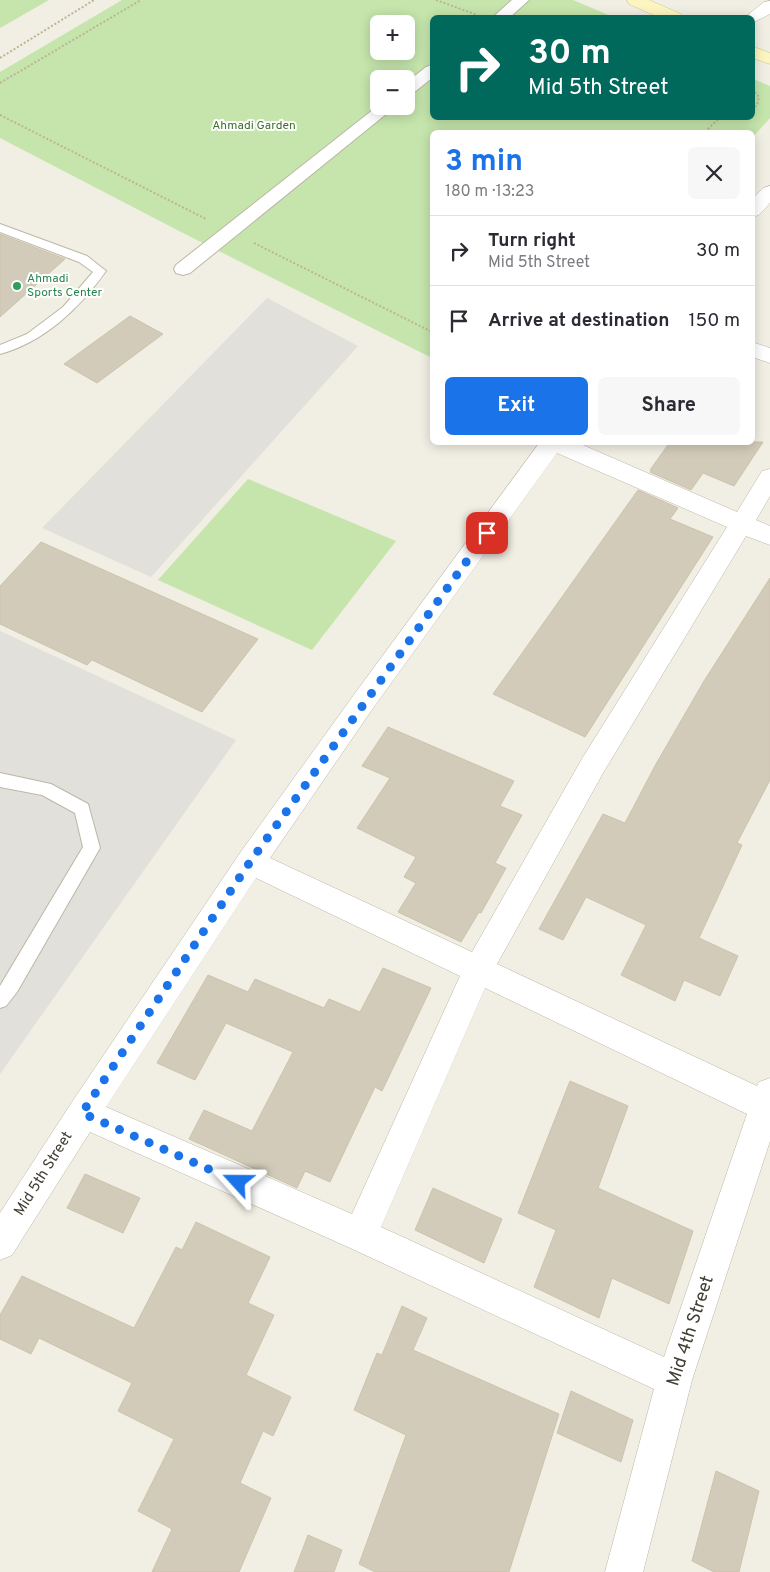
<!DOCTYPE html>
<meta charset="utf-8">
<style>
:root{--surface:#fff;--page:#f7f7f7;--text:#2b2b33;--muted:#7c7c81;--line:#e1e1e2;--accent:#1a73e8}
body{margin:0;font-family:Overpass,sans-serif;background:var(--page);color:var(--text);height:100vh;display:flex;flex-direction:column;font-size:19px;white-space:nowrap}
*{box-sizing:border-box;margin:0}
p{font-size:16px;color:var(--muted)}
.icon{flex:none;width:28px;height:28px;fill:none;stroke:currentColor;stroke-width:2;stroke-linecap:round;stroke-linejoin:round}
.map{position:relative;flex:1;overflow:hidden}
.drawer{position:absolute;left:430px;top:130px;width:325px;height:315px;display:flex;flex-direction:column;background:var(--surface);border-radius:8px;box-shadow:0 2px 12px #0003}
.drawer>*{flex:none}
.guide{position:absolute;left:430px;top:15px;width:325px;height:105px;border-radius:8px;box-shadow:0 2px 12px #0003;background:#00695c;color:#fff;overflow:hidden}
.fabs{position:absolute;left:370px;top:15px;display:grid;gap:10px}
.fabs a{display:grid;place-items:center;width:45px;height:45px;border-radius:8px;background:var(--surface);box-shadow:0 2px 12px #0003;font-size:25px}
.pin{position:absolute;display:grid;place-items:center;width:42px;height:42px;color:#fff;margin:-21px;border-radius:10px;box-shadow:0 2px 8px #0006}
.me{position:absolute;width:55px;margin:-28px;rotate:294deg;stroke-linejoin:round;filter:drop-shadow(0 0 4px #0008)}
.turn{display:flex;align-items:center;gap:18px;height:105px;padding:0 15px;font-size:22px}
.turn .icon{width:65px;height:65px;stroke-width:2.5}
.turn b{display:block;font-size:35px;line-height:42px}
.round{display:grid;place-items:center;flex:none;width:52px;height:52px;border-radius:8px;background:var(--page)}
.headline{display:flex;align-items:center;justify-content:space-between;height:85px;padding:0 15px}
h1{font-size:30px;font-weight:700;line-height:38px;color:var(--accent)}
.button{display:flex;gap:10px;margin-top:auto;padding:10px 15px}
.button a{flex:1;height:58px;border-radius:8px;background:var(--accent);color:#fff;font-size:20px;font-weight:700;line-height:58px;text-align:center}
.button a+a{background:var(--page);color:var(--text)}
ul{padding:0;list-style:none}
li{display:flex;align-items:center;gap:15px;height:70px;padding:0 15px;border-top:1px solid var(--line)}
li div{flex:1}
li b{display:block;font-size:19px}
li em{font-style:normal}
.map>svg:first-child{display:block}
.green{fill:#c5e5ac;fill-rule:evenodd}
.parking{fill:#e1e0db}
.building{fill:#d2cbb9;stroke:#cdc3ac}
.lines{fill:none;stroke-linecap:round;stroke-linejoin:round}
.service-casing{stroke:#bcb7a6;stroke-width:2}
.pedestrian-casing{stroke:#bcb7a6;stroke-width:2}
.minor-casing{stroke:#bcb7a6;stroke-width:1}
.secondary-casing{stroke:#d0c694;stroke-width:1}
.path{stroke:#bdb498;stroke-width:2;stroke-dasharray:2 2;stroke-linecap:butt}
.service{fill:#fff;fill-rule:evenodd}
.pedestrian{fill:#fff;fill-rule:evenodd}
.minor{fill:#fff;fill-rule:evenodd}
.secondary{fill:#fdf5c1;fill-rule:evenodd}
.route{stroke:#1a73e8;stroke-width:9;stroke-dasharray:0 16.2}
.leisure-dot{fill:#2e9e5b;stroke:#fff;stroke-width:2}
.labels{text-anchor:middle;dominant-baseline:central;stroke-width:4;stroke-linejoin:round;paint-order:stroke}
.far-park-label{font-size:12px;fill:#3d7229;stroke:#fff}
.far-leisure-label{font-size:12px;fill:#27864d;stroke:#fff;text-anchor:start}
.street-label{font-size:15px;fill:#423e33;stroke:#fff}
.near-street-label{font-size:18px;fill:#423e33;stroke:#fff}
</style>
<div class="map">
<svg width="770" height="1572" viewBox="0 0 770 1572">
<rect width="100%" height="100%" fill="#f1eee3"/>
<path class="green" d="M0,0h49l-49,28z
M122,0h451l40,17 -181,1v100h320l1,-39 17,7v32l-17,19 -1,-5h-320v226l-249,-125 -183,-95v-66zM379,24h27v27h-27zM379,79h27v27h-27z
M248,479l148,62 -84,109 -154,-70z"/>
<path class="parking" d="M267,298l91,48 -207,231 -109,-49z
M0,631l236,109 -236,334z"/>
<path class="building" d="M0,234l65,25 -65,58z
M130,316l33,18 -66,49 -33,-19z
M670,442h93l-29,44 -31,-13 -12,17 -41,-18 2,-2h-2z
M638,490l40,18 -8,11 43,18 -128,200 -92,-43z
M41,542l217,97 -56,73 -110,-52 -5,5 -87,-41v-38z
M770,578v202l-33,63 5,2 -43,93 39,18 -18,40 -36,-16 -9,21 -54,-26 25,-50 -60,-28 -23,43 -24,-11 64,-115 22,9 31,-59 48,-83z
M388,727l126,54 -14,25 22,9 -27,48 11,5 -25,45 -2,-1 -18,30 -63,-30 18,-29 -12,-6 12,-20 -59,-29 33,-50 -28,-12z
M383,968l48,20 -49,103 -7,-4 -45,95 -25,-11 -8,17 -108,-49 15,-29 48,21 41,-79 -67,-29 -31,57 -38,-17 51,-88 40,17 7,-13 69,29 5,-9 31,13z
M570,1081l58,25 -30,82 95,43 -24,73 -57,-26 -13,40 -65,-31 22,-57 -38,-17z
M85,1174l55,24 -17,35 -56,-25z
M433,1188l69,31 -18,44 -69,-33z
M196,1222l74,35 -22,46 26,12 -28,60 45,22 -18,39 -10,-5 -23,52 31,15 -32,74h-87l20,-43 -34,-18 36,-72 -56,-28 14,-28 -93,-45 -8,16 -31,-15v-24l22,-39 112,52 42,-81 6,3z
M402,1306l25,12 -14,32 146,64 -50,158h-134l-16,-8 47,-129 -52,-25 23,-57 5,2z
M571,1391l62,29 -12,42 -64,-29z
M716,1471l43,20 -20,81h-25l-22,-11z
M308,1535l34,15 -8,22h-40z"/>
<g class="lines">
<defs>
<path id="service" d="M0,224l87,32 19,15c-26,37 -62,71 -106,83v-9l27,-11 36,-27 30,-35 -14,-10 -79,-30z
M0,773l51,11 37,20 12,44 -83,144 -11,14 -6,2v-22l83,-139 -8,-34 -33,-18 -42,-8z"/>
<path id="pedestrian" d="M512,0h17l-20,18h-17z
M432,65v13l-20,16 -6,2v-13l20,-16z
M379,105l17,1 -206,167 -7,2 -7,-2 -2,-4 2,-4z"/>
<path id="minor" d="M770,1v13l-18,9v-5h-8l20,-16z
M770,186v17l-11,12 -7,2v-18l11,-11z
M752,342l18,6v15l-18,-6z
M540,442h36l161,70 25,-41 8,-2v27l-14,24 14,6v19l-24,-9 -143,237 -106,191 260,122 2,-4 11,-4v63l-78,239 -49,192h-38l49,-183 -306,-142 -258,-115 -78,123 -12,5v-47l72,-111 168,-249 113,-157zM557,453l170,74 -144,230 -111,195 -202,-94 101,-147zM256,878l204,98 -108,238 -246,-107zM485,988l262,126 -83,243 -283,-130z"/>
<path id="secondary" d="M627,0h22l32,14 2,4h-23l-31,-14z
M752,46l18,7v11l-18,-6z"/>
</defs>
<use href="#service" class="service-casing"/>
<use href="#pedestrian" class="pedestrian-casing"/>
<use href="#minor" class="minor-casing"/>
<use href="#secondary" class="secondary-casing"/>
<path class="path" d="M436,0l41,15
M0,58l94,-58
M0,83l141,-83
M752,89l7,8 -2,8 -5,4
M0,115l206,104
M705,132l14,-14
M254,243l178,89"/>
<use href="#service" class="service"/>
<use href="#pedestrian" class="pedestrian"/>
<use href="#minor" class="minor"/>
<use href="#secondary" class="secondary"/>
</g>
<g class="lines">
<path class="route" d="M238,1182l-156,-69 168,-251 237,-329"/>
</g>
<circle class="leisure-dot" cx="17" cy="286" r="5"/>
<g class="labels">
<g class="far-park-label">
<text x="254" y="126">Ahmadi Garden</text>
</g>
<g class="far-leisure-label">
<text x="27" y="279">Ahmadi<tspan x="27" dy="14">Sports Center</tspan></text>
</g>
<g class="street-label">
<text transform="translate(44 1174) rotate(-58)">Mid 5th Street</text>
</g>
<g class="near-street-label">
<text transform="translate(691 1331) rotate(-72)">Mid 4th Street</text>
</g>
</g>
</svg>
<div class="fabs">
<a>+</a>
<a>−</a>
</div>
<div class="pin" style="left:487px;top:533px;background:#d93025"><svg class="icon" aria-label="arrive" viewBox="0 0 24 24"><path d="M6 21V4h12l-3 4 3 4H6"/></svg></div>
<svg class="me" style="left:238px;top:1182px" viewBox="-20 -20 40 40"><path d="M0-17L14 15 0 8-14 15z" fill="#1a73e8" stroke="#fff" stroke-width="4"/></svg>
<div class="guide">
<div class="turn"><svg class="icon" aria-label="right" viewBox="0 0 24 24"><path d="M7 20v-9h11M14 6l5 5-5 5"/></svg><div><b>30 m</b>Mid 5th Street</div></div>
</div>
<section class="drawer">
<div class="headline"><div><h1>3 min</h1><p>180 m · 13:23</p></div><a class="round"><svg class="icon" aria-label="close" viewBox="0 0 24 24"><path d="M6 6l12 12M18 6L6 18"/></svg></a></div>
<ul>
<li><svg class="icon" aria-label="right" viewBox="0 0 24 24"><path d="M7 20v-9h11M14 6l5 5-5 5"/></svg><div><b>Turn right</b><p>Mid 5th Street</p></div><em>30 m</em></li>
<li><svg class="icon" aria-label="arrive" viewBox="0 0 24 24"><path d="M6 21V4h12l-3 4 3 4H6"/></svg><div><b>Arrive at destination</b></div><em>150 m</em></li>
</ul>
<div class="button"><a>Exit</a><a>Share</a></div>
</section>
</div>
